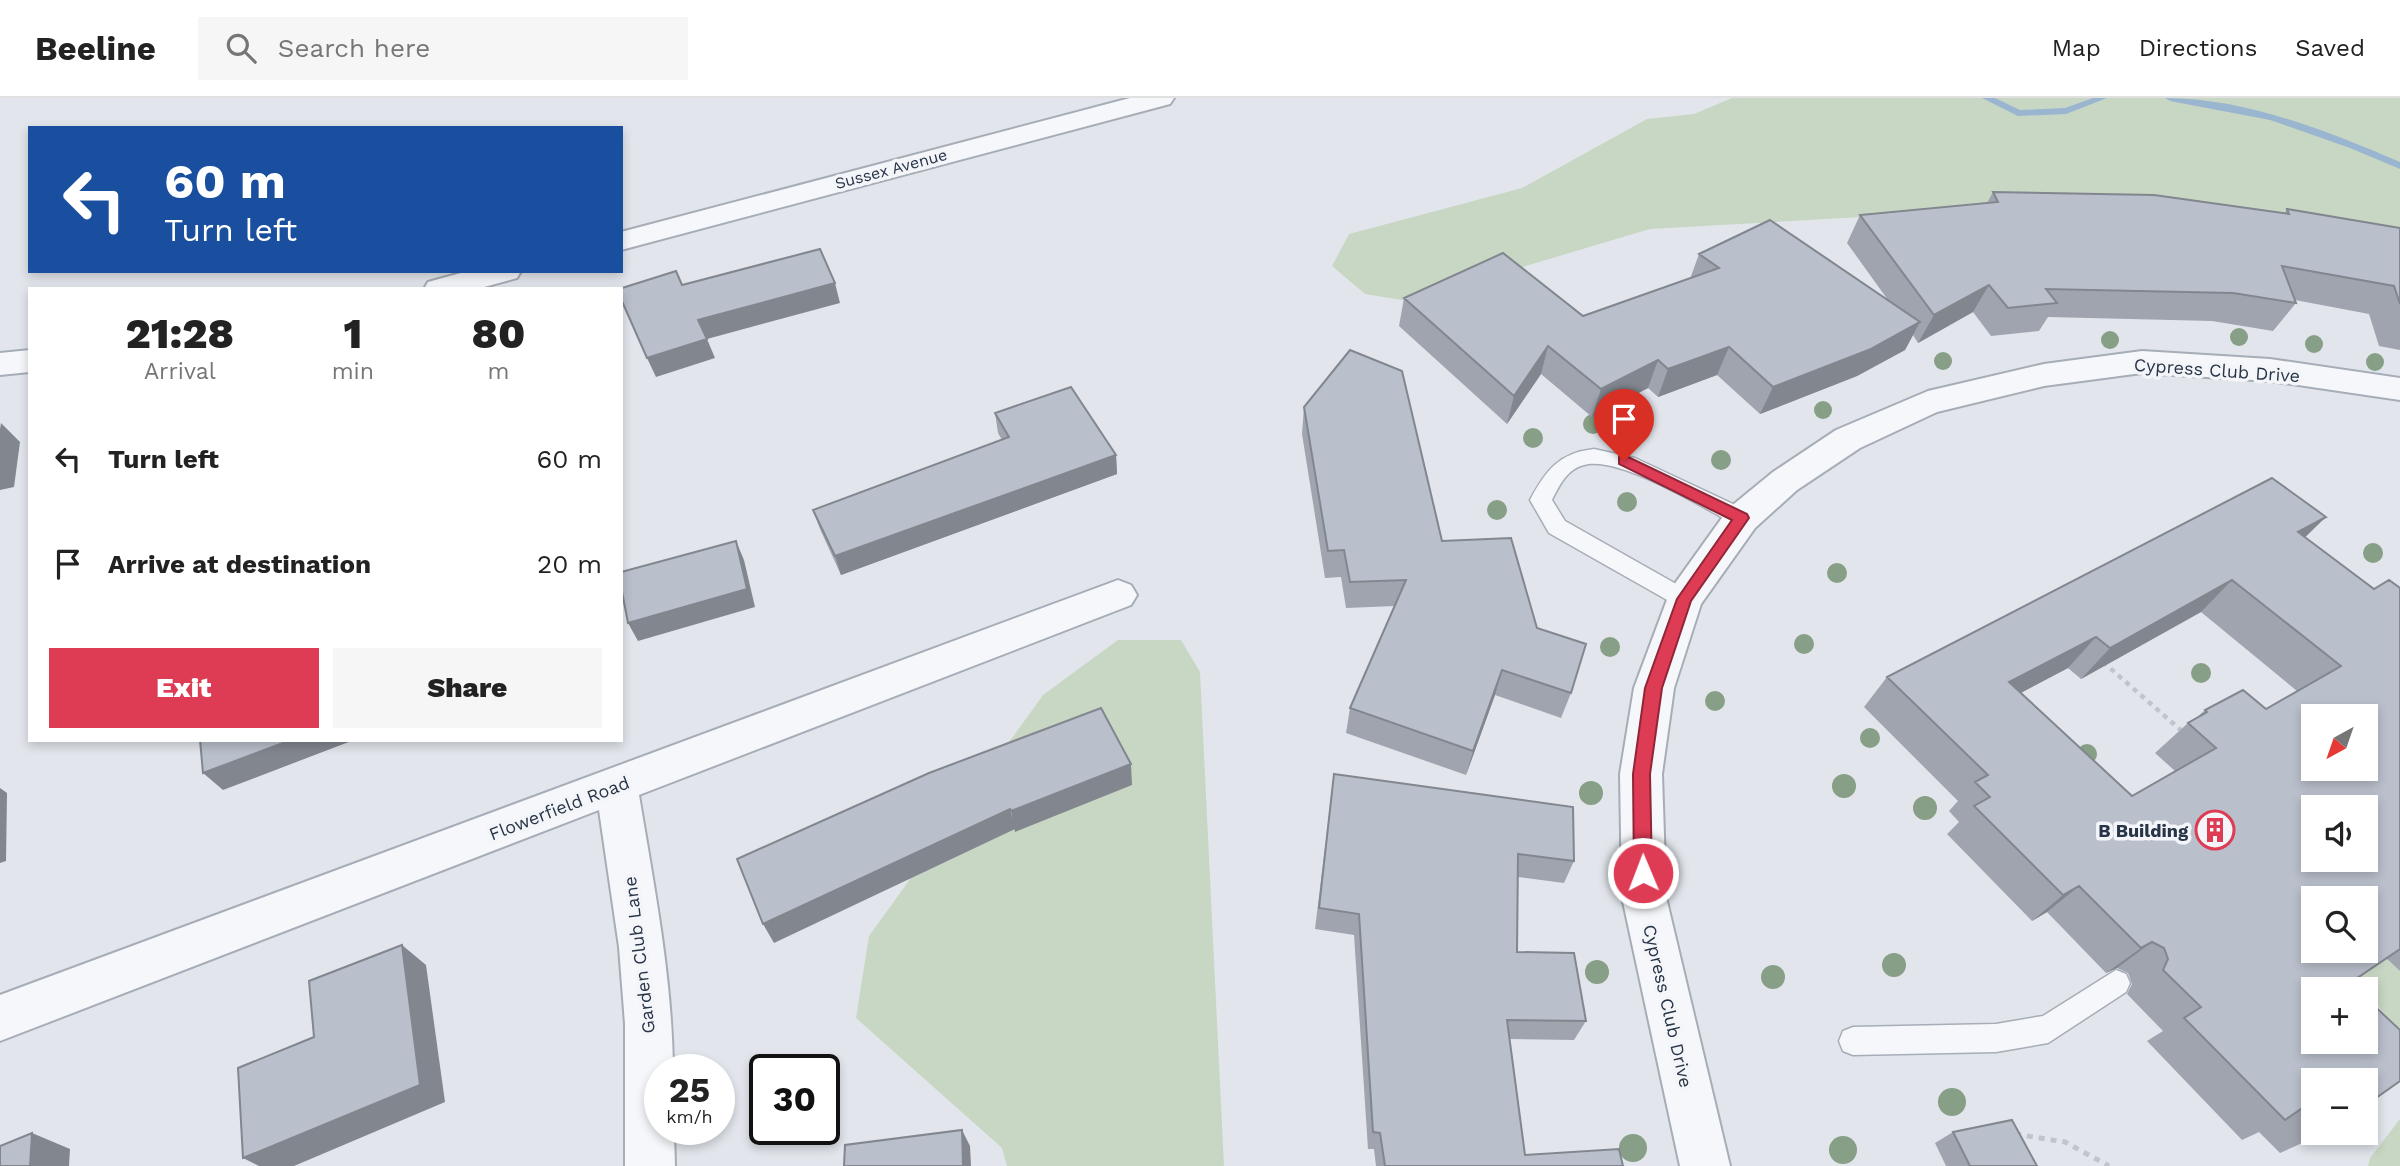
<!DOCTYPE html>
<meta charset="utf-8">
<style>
:root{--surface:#fff;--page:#f6f6f6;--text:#222;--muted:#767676;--line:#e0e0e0;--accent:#de3b55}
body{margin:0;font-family:"Work Sans",sans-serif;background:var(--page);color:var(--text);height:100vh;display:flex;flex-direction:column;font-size:26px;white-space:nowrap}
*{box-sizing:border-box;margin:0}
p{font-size:23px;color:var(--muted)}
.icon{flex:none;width:38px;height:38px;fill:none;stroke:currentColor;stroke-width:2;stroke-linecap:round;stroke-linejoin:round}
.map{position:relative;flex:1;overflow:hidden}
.panel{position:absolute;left:28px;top:189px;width:595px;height:455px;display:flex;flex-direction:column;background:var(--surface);border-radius:0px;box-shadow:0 4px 10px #0003}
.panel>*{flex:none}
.guide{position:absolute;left:28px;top:28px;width:595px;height:147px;border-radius:0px;box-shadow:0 4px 10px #0003;background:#1a4fa0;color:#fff;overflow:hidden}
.needle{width:46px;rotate:220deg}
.tools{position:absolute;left:2301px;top:606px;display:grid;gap:14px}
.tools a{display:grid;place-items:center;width:77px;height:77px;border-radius:0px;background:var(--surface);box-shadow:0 4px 10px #0003;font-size:35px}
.speed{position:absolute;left:644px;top:956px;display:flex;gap:14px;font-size:35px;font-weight:700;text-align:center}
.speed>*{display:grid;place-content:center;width:91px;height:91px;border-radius:50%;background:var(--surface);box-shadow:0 4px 10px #0003;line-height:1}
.speed small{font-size:18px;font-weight:400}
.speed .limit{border:4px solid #111;border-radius:10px;background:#fff;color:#111}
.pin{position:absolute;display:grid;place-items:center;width:60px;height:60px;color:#fff;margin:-72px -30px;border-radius:50% 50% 50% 0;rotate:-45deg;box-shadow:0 0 7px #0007}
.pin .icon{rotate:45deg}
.me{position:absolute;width:77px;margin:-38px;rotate:359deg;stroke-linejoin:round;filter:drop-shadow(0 0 5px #0008)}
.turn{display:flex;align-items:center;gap:24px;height:147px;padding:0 21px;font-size:32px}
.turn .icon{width:91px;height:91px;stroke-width:2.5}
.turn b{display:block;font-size:49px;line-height:60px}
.eta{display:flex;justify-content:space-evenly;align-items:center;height:119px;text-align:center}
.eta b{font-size:42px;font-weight:800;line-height:49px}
.button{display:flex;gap:14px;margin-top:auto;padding:14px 21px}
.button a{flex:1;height:80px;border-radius:0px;background:var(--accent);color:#fff;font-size:28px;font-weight:800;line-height:80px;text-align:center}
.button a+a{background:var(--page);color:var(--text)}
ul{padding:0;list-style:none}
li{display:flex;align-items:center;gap:21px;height:105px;padding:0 21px}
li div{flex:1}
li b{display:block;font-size:26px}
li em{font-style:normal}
header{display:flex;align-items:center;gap:42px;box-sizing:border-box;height:98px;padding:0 35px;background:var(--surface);border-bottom:2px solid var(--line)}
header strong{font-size:33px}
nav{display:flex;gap:38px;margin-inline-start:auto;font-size:24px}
.search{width:490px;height:63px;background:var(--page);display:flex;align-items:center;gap:18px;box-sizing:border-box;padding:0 24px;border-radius:0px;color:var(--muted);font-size:26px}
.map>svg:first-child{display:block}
.green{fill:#c8d7c3}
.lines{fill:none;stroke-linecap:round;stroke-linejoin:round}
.stream{fill:#9ab5d0;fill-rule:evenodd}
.lane-casing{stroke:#a6adb7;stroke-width:3}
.street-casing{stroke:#a6adb7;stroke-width:4}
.path-far1{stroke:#c0c4cb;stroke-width:4.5;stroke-dasharray:5 5;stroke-linecap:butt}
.path{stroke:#c0c4cb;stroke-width:5;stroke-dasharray:6 6;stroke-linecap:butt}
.lane{fill:#f6f7fa;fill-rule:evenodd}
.street{fill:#f6f7fa;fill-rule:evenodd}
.tree{fill:#879e87}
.wall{fill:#9fa4af;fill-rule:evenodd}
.shaded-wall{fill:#82868e}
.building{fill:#b9bfcb;stroke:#82868e;stroke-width:2;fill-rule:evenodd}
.route{fill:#de3b55;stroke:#902637;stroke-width:2}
.labels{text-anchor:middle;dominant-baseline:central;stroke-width:7;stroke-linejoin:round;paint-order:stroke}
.far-street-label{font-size:16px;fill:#283447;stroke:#f3f5f9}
.street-label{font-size:18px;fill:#283447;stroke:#f3f5f9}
.poi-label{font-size:18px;font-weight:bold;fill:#283447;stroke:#f3f5f9;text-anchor:end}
</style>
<header>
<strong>Beeline</strong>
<div class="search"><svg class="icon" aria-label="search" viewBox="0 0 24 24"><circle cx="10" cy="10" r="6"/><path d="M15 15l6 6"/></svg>Search here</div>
<nav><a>Map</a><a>Directions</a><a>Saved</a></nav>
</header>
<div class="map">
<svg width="2400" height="1068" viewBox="0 0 2400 1068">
<rect width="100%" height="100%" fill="#e2e6ec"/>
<path class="green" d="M1732,0h668v153l-503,-36 -247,14 -242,72 -43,-7 -33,-28 17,-32 173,-46 125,-69 47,-5z
M1118,542h63l19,32 24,494h-217l-5,-18 -146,-130 13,-82 174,-241z
M2383,857l17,16v60l-48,-54z
M2400,1021v47h-32l2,-8z"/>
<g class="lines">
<path class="stream" d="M1982,0h13l25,12 45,-2 28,-10h14l-41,16 -48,2z
M2165,0c80,0 163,33 235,64v7l-50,-21 -80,-28 -100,-19z"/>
<defs>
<path id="lane" d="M1594,351l41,9 115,54 3,6 -3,6h-16c-32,-17 -116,-69 -150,-59 -17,4 -25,21 -32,35l13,21 127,72 3,6 -3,6 -8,3 -8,-3 -127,-72 -19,-33c16,-30 29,-47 64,-51z
M2116,872l10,4 4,9 -4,9 -78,51 -52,9 -143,3 -10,-4 -4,-10 4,-10 10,-4 143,-3 47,-8z"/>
<path id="street" d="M1130,0h44l-4,6 -549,146v-18z
M468,173h53l-4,7 -40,11h-53l4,-7z
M30,252v22l-30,3v-22z
M2142,253l128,8 130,19v22l-130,-19 -128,-8 -98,13 -107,26 -77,36 -63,42 -42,38 -54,76 -27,84 -12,86 4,123 64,269h-50l-58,-269 -2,-123 14,-86 37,-99 58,-81 44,-36 63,-42 92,-39 116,-27z
M1118,482l13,5 6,10 -6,10 -492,190c15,91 33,181 34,274h-13v60h14l1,37h-50v-142l-6,-77 -20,-137 -599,231v-46z"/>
</defs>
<use href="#lane" class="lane-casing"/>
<use href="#street" class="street-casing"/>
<path class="path-far1" d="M2103,564l80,70"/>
<path class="path" d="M2015,1036l50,8 44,24"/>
<use href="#lane" class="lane"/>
<use href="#street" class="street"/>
</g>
<g class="tree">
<circle cx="2239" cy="239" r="9"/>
<circle cx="2110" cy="242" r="9"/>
<circle cx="2314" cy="246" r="9"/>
<circle cx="1943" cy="263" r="9"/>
<circle cx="2375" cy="264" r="9"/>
<circle cx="1823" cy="312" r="9"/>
<circle cx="1593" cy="326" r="10"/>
<circle cx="1533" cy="340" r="10"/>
<circle cx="1721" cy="362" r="10"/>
<circle cx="1627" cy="404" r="10"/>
<circle cx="1497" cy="412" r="10"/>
<circle cx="2373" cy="455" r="10"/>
<circle cx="1837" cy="475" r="10"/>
<circle cx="1804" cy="546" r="10"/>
<circle cx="1610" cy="549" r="10"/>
<circle cx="2201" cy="575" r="10"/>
<circle cx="1715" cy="603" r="10"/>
<circle cx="1870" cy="640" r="10"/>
<circle cx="2087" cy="656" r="10"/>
<circle cx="1844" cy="688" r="12"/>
<circle cx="1591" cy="695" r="12"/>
<circle cx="1925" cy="710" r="12"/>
<circle cx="1894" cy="867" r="12"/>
<circle cx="1597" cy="874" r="12"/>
<circle cx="1773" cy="879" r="12"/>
<circle cx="1952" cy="1004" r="14"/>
<circle cx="1633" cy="1050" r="14"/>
<circle cx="1843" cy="1052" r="14"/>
</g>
<path class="wall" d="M1993,94l291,22 3,-5 113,19v122l-21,-4 -10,-32 -74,-14 1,3 -23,28 -61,-10 -164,-4 -9,14 -48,5 -18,-24 -55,31 -5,-8 -8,15 -48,26 -97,38 -43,-39 -59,22 -10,-9 -56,29 -51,-43 -34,50 -108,-98 5,-28 179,18 107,-37 9,-25 189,46 -41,-57 13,-28 127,-12z
M1304,309l138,134 95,87 34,65 -10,25 -66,-23 -29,80 -120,-42 4,-25 45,-102 -49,2 -5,-31 -16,1 -23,-144z
M995,315l121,42 1,19 -276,101 -21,-46 -7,-19 189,-70 -4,-7z
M2305,440l69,51 26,-1v383l-14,-13 -36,25 -36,97v52h13l-47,21 -21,-21 -17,8 -95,-99 16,-10 -36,-37 5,-10 -4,-11 -11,-5 -11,5 -59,-61 -15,9 -85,-87 12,-12 -10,-11 9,-10 -94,-94 23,-30zM2201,514l96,79 -31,18 -61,1 -10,9 -7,4 -33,30 20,18 -43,25 -112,-103 48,-25 13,11z
M1334,676l240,87 -10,22 -46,-6 -1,75 69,69 -12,19 -65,-1 16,116 98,11h-247l-2,-17h-6l-14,-214 -39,-6z
M1953,1034l84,34h-91l-11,-23z"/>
<path class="shaded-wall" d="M835,185l5,20 -133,36 8,19 -59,19 -9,-19 51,-38z
M1989,187l-16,27 -55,31 16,-28z
M1920,224l-15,28 -48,26 -97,38 13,-27z
M1548,248l-7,28 -34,50 7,-28z
M1729,249l-12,28 -59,22 10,-28z
M1658,262l-10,28 -56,29 9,-28z
M1,325l19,19 -6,45 -14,3v-61z
M1116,357l1,19 -276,101 -6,-19z
M2326,419l-33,32 5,-17z
M736,443l8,19 11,47 -117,34 -10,-18z
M2232,482l-31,32 -120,67 29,-31z
M2096,539l-28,31 -85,45 26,-31z
M1502,572l-7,25 -29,80 7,-24z
M291,642h63l-131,50 -20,-17z
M1131,666l1,21 -117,47 -4,-21z
M0,690l7,5 -1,68 -6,2z
M1010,711l5,20 -241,114 -11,-19z
M2079,788l-32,26 -15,9 31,-26z
M2152,844l-35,26 -11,5 35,-25z
M402,847l24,20 19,137 -151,64h-35l-16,-8z
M962,1032l8,16 1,20h-8z
M32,1035l38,16 -1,17h-39z"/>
<path class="building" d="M1993,94l161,3 135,19 -2,-5 113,19v76l-6,-18 -112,-20 14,37 -63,-10 -187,-4 11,14 -49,5 -19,-23 -55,30 -74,-100 138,-13z
M1770,122l150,102 -49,27 -98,38 -44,-40 -61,22 -10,-9 -57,29 -53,-43 -34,50 -110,-98 99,-45 80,63 136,-48 -20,-14z
M820,151l15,34 -137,37 9,19 -60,19 -26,-59v-10h-2l57,-18 6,14z
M1350,252l52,21 40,170 69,-3 26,90 49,16 -15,49 -69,-23 -29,81 -123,-43 56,-128 -56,2 -6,-32 -16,1 -24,-144z
M1071,289l45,68 -281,101 -22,-46 196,-73 -14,-24z
M2272,380l54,39 -28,15 76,57 15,-9 11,8v361l-50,34 6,6h-42v52h52v-43l34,32v51l-34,24v-25h-52v42l-13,-13 -16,11 -101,-102 17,-11 -38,-37 5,-11 -4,-11 -12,-6 -11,6 -62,-62 -16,9 -89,-89 16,-9 -15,-15 13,-7 -101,-98zM2232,482l109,86 -75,43 -23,-19 -38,20 2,2 -19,11 28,25 -84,48 -123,-114 87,-45 14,11zM2314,618h52v52h-52zM2314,709h52v52h-52zM2314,800h52v52h-52z
M736,443l11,48 -119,34 -7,-36v-15z
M1101,610l30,56 -120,47 -1,-2 -247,115 -26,-65 192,-86z
M200,642h91l-88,33z
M1334,676l239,33 1,54 -56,-7 -1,98 57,1 12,68 -79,-1 18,135 94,-6 4,17h-238l-5,-33 -7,-1 -14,-218 -40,-6z
M402,847l18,140 -177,73 -5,-90 76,-31 -5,-56z
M2012,1022l25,46h-67l-17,-34z
M962,1032l1,36h-119l1,-21z
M32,1035l-2,33h-30v-20z"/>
<path class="route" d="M1624,357l123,59 2,4 -58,83 -29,87 -12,86 2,99 -2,5 -7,3 -6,-3 -3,-5 -1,-99 12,-86 32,-89 55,-79 -113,-56v-7z"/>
<defs>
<symbol id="building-ring" viewBox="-11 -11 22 22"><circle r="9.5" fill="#f3f5f9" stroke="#de3b55" stroke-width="1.5"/><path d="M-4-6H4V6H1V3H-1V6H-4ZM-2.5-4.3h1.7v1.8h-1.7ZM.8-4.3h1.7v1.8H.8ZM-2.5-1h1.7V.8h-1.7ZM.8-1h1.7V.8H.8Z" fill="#de3b55"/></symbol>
</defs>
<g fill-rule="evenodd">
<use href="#building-ring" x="2193" y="710" width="44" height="44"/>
</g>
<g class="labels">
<g class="far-street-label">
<text transform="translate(891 71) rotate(-15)">Sussex Avenue</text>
</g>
<g class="street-label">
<text transform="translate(2217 272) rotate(4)">Cypress Club Drive</text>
<text transform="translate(559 710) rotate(-21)">Flowerfield Road</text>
<text transform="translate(639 857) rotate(-97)">Garden Club Lane</text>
<text transform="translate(1668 908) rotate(77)">Cypress Club Drive</text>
</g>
<g class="poi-label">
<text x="2188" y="732">B Building</text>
</g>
</g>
</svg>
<div class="tools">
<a><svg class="needle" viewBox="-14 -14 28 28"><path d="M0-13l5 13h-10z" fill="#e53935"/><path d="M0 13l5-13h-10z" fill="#767676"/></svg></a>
<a><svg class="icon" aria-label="sound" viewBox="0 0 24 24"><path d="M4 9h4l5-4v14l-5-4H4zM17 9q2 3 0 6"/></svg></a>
<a><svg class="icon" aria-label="search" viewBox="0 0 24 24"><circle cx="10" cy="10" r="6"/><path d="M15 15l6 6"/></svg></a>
<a>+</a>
<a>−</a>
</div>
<div class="speed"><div>25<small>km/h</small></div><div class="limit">30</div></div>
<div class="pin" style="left:1624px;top:363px;background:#d93025"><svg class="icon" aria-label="arrive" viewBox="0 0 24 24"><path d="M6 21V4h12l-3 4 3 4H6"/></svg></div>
<svg class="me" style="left:1643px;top:775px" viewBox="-20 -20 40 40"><circle r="17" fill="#de3b55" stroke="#fff" stroke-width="3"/><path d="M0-11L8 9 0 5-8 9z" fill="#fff"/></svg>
<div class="guide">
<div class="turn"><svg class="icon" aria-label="left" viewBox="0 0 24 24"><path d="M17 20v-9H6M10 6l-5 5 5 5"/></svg><div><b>60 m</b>Turn left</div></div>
</div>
<section class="panel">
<div class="eta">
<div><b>21:28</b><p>Arrival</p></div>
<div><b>1</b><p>min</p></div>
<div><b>80</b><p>m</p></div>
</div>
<ul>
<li><svg class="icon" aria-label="left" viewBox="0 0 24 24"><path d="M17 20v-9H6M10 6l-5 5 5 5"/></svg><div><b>Turn left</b></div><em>60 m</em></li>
<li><svg class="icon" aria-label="arrive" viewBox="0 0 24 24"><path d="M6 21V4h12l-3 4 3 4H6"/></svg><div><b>Arrive at destination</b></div><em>20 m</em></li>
</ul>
<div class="button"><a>Exit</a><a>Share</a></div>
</section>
</div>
